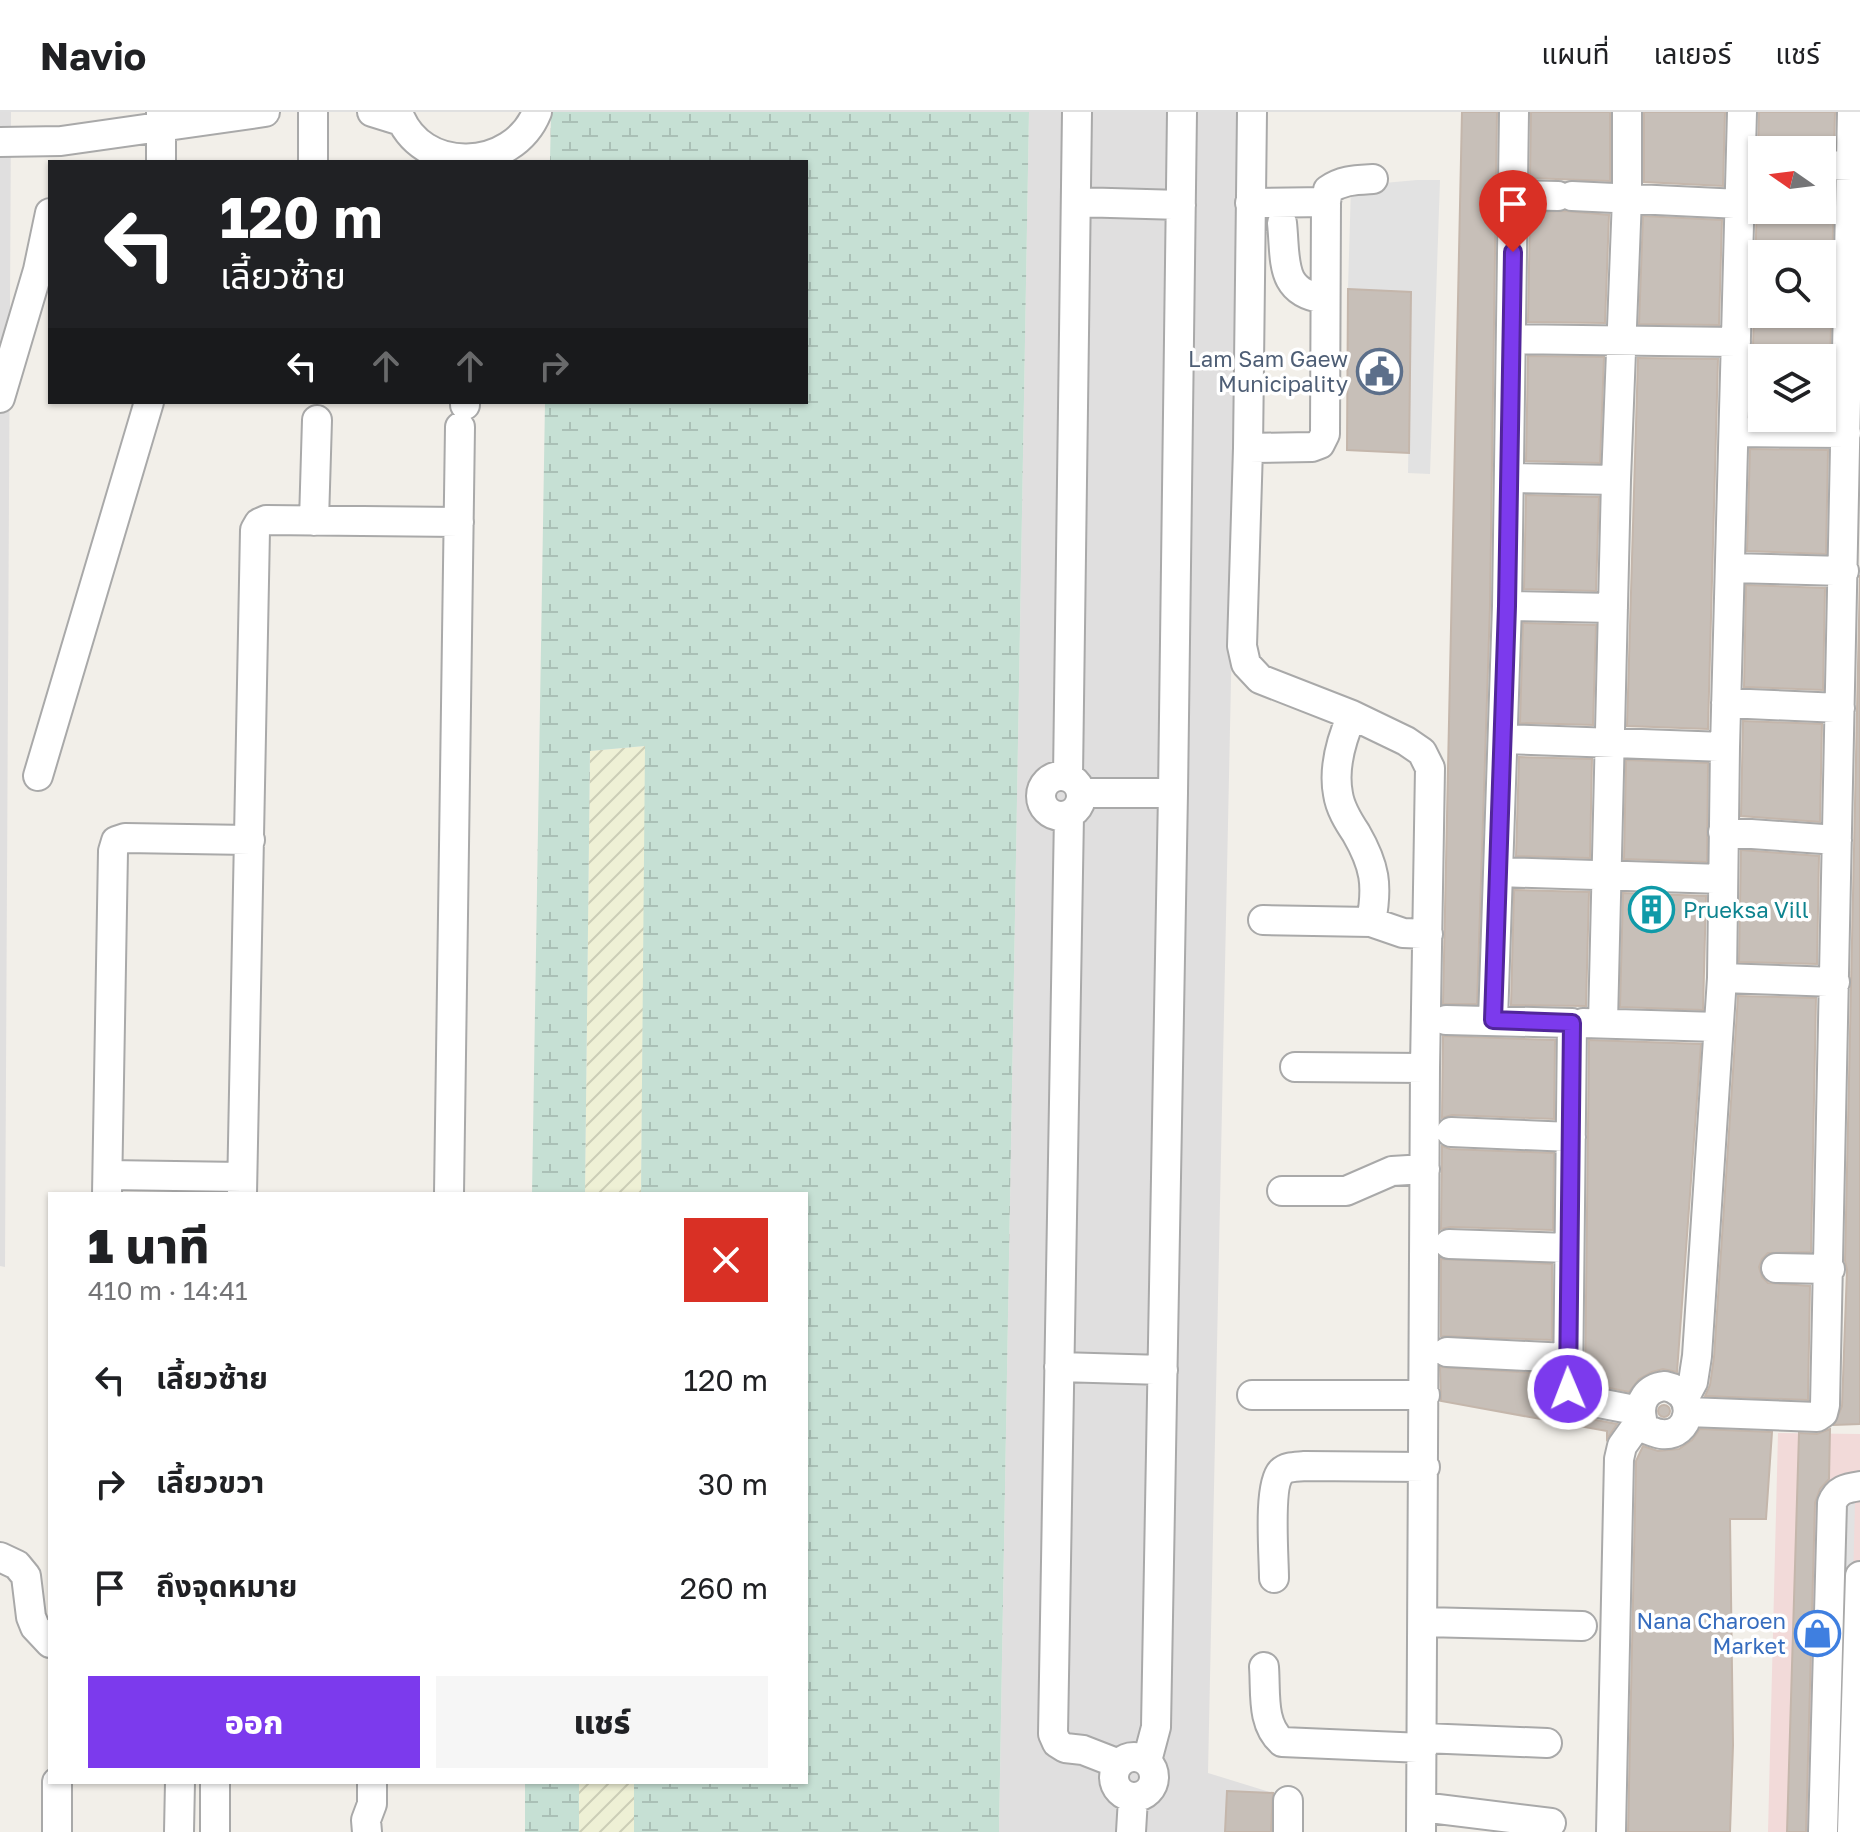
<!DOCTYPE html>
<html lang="th">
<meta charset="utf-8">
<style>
:root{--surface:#fff;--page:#f6f6f6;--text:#202124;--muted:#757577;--line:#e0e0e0;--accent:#7c3aed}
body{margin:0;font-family:"Golos Text","Noto Sans Thai",sans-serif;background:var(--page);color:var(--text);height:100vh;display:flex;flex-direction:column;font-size:30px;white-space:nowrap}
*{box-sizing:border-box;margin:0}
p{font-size:26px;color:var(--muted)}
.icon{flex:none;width:44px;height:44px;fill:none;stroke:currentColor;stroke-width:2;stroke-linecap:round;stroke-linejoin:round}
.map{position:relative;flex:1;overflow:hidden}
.details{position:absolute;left:48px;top:1080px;width:760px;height:592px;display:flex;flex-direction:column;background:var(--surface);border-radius:0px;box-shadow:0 2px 6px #0004}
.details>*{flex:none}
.banner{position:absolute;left:48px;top:48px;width:760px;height:244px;border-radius:0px;box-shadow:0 2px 6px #0004;background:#202124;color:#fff;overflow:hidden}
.needle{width:52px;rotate:284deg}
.buttons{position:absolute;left:1748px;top:24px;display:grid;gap:16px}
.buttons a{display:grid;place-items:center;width:88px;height:88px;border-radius:0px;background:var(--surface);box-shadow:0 2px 6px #0004;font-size:40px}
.pin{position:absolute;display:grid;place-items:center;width:68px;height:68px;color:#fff;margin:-82px -34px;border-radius:50% 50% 50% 0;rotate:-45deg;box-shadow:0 0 8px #0007}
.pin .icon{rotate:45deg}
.me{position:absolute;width:88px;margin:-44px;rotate:359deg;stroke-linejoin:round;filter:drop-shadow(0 0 6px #0008)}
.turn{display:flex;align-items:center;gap:28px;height:168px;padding:0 40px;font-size:36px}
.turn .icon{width:104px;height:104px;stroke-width:2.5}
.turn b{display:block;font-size:56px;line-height:68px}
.lanes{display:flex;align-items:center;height:76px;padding:0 40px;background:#0003;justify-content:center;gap:40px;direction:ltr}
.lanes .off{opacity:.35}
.round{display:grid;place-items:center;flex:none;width:84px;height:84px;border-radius:0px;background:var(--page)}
.summary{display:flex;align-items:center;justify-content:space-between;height:136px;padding:0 40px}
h1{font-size:48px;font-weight:800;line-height:60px}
.action{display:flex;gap:16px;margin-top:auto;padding:16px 40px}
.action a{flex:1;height:92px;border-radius:0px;background:var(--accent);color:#fff;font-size:32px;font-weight:800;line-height:92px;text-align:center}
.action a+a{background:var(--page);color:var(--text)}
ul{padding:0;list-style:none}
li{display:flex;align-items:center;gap:24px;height:104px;padding:0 40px}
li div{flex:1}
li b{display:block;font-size:30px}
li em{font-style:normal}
header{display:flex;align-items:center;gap:48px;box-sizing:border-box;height:112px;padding:0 40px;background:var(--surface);border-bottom:2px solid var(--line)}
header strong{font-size:38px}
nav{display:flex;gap:44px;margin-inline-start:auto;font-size:28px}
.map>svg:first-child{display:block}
.residential{fill:#e0dfdf}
.commercial{fill:#f2dad9}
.farmland{fill:url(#farmland-furrows)}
.wetland{fill:url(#wetland-marsh)}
.parking{fill:#e2e2e2}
.building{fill:#c7bfb8;stroke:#c4b6ab;stroke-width:2}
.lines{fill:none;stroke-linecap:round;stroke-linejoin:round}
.minor-casing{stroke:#a9a9a9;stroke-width:32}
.minor{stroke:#fff;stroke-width:28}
.route-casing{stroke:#51269a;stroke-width:20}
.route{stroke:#7c3aed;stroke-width:14}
.labels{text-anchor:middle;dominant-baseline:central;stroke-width:7;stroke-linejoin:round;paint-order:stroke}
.service-label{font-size:22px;fill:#4e5e75;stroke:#fff;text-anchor:end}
.culture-label{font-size:22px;fill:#0d838f;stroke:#fff;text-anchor:start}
.shop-label{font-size:22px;fill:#366cbe;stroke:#fff;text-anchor:end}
</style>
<header>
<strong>Navio</strong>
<nav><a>แผนที่</a><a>เลเยอร์</a><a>แชร์</a></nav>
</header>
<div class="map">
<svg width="1860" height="1720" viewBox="0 0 1860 1720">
<defs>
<pattern id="farmland-furrows" width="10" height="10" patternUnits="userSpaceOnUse" patternTransform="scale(2)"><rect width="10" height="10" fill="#eef0d5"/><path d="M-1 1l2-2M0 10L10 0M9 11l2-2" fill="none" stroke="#ccceb7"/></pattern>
<pattern id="wetland-marsh" width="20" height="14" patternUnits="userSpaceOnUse" patternTransform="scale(2)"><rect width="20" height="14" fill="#c6e0d4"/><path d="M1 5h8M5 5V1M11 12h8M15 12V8" fill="none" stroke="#aac0b6"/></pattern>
</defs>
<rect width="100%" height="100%" fill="#f2efe9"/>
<path class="residential" d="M0,0h11l-6,1155 -5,-1z
M1029,0h214l-35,1661 88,27 -1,32h-296z"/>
<path class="commercial" d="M1778,1321l82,1v398h-92z"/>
<path class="farmland" d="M646,634l-5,448h-56l5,-443z
M579,1670h55v50h-55z"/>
<path class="wetland" d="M551,0h478l-30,1720h-365v-50h172v-588h-165l4,-448 -55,5 -5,443h-53l13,-792h261v-240h-256z
M525,1670h54v50h-54z"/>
<path class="parking" d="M1417,68h23l-10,294 -22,-1 3,-180 -63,-4 3,-103z
M1840,1390h15l-8,330h-16z"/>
<path class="building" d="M1462,0h35l-7,494 -13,398h-34z
M1531,0h79v69l-80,-3z
M1644,0h81l-2,74 -79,-4z
M1759,0h76l-1,36 -72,2v60h60v-28h12l-5,234h-7v-58h-60v57h-11l3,-105h8v4h60v-60h-60v22h-7z
M1565,99l44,4 -4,108 -77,-1 2,-110z
M1643,104l79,4 -3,105 -80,-1z
M1348,177l63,3 -2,161 -62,-3z
M1528,244l76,1 -4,106 -74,-2z
M1638,246l80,1 -10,370 -81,-3z
M1750,337l78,1 -2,104 -79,-3z
M1526,383l73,2 -3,94 -72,-2z
M1860,463v849l-26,1 8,-19 5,-136 -2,-9z
M1746,473l79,3 -2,102 -79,-3z
M1523,511l73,2 -3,100 -73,-2z
M1743,609l79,3 -2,98 -79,-6z
M1519,645l73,2 -2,99 -74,-2z
M1626,648l82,3 -1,99 -83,-3z
M1741,738l78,6 -2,108 -78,-2z
M1514,778l75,2 -3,114 -75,-1z
M1623,781l83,3 -3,114 -83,-3z
M1738,884l78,2 -5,254 -43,1 -6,6 -3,8 3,10 6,6 42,3 -2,114 -103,-4 5,-11 4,-28z
M1443,924l112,4 -1,79 -102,-4 -10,3z
M1589,928l112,4 -24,328 -14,-3 -11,3 -13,7 -10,13 -44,-9z
M1442,1034l8,3 104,4 -1,77 -103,-3 -9,2z
M1441,1147l111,5v76l-111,-4z
M1440,1255l111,7 2,23 11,14 11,5 42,8 -10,15v-8l-166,-30z
M1658 1299a6 6 0 1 1 12 0a6 6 0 1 1-12 0Z
M1700,1317l72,3 -6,87h-36l3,226 -3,87h-102l8,-371 7,-15 15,5 21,-2 13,-9z
M1830,1317l-1,50 -9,10 -5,14 -9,329h-19l12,-399 18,1z
M1227,1679l46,2 -2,39h-46z"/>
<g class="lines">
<defs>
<path id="minor" d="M313,0v50
M372,0l29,9
M398,0c22,64 115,60 139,0
M1252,0l-4,336 -6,198 4,18 14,15 92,36 54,26 16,11 8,16 -5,300 -4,764
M0,30l61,-1 204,-29
M161,50v-50
M1822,53l30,1
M1514,83l44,1
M1572,84l168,8
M1076,90l105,3
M1250,91l76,-1 2,-12c14,-10 28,-10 45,-11
M1282,111c4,38 -3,70 43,76
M1738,180l24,1
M1512,227l224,3
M0,286l38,-128 12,-57
M465,293v-3
M1734,320l112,1
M1248,336l64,-1 8,-3 5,-10 1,-232
M1509,366l107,2
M314,409l3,-101
M1731,456l113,3
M1507,494l106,2
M1726,591l114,5
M1352,603c-10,23 -19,53 -14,79 2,14 10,27 18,39 19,33 22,52 15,89l32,11 25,1
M1503,627l222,8
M1041 684a20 20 0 1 1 40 0a20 20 0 1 1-40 0Z
M38,664l111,-374
M1068,664l9,-664
M1081,681h92
M1069,703l-16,919 4,9 8,5 18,2 36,14
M1723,720l114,8
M1498,760l224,7
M1263,808l108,2
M1722,866l113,4
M1446,908l126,3 -4,366 4,7 6,3 62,12
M1493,908l14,-414 7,-494
M1583,911l135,4
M1603,911l13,-543 11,-282v-86
M1295,955l130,1
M1451,1020l120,5
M108,1063l134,2
M1282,1079h64l46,-20 33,-2
M107,1082l6,-343 3,-10 9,-3 125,2
M242,1082l13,-664 4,-7 7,-3 193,2
M449,1082l11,-767
M1449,1132l120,4
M1776,1156l54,1
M1447,1240l120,6
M1059,1255l104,3
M1665,1274c35,7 26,52 -4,48 -8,-1 -17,-6 -24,-9l5,-6c-4,-18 5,-31 23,-33z
M1252,1283h173
M1685,1285l8,-15 4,-26 25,-378 3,-231 17,-635
M1688,1300l129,5 6,-4 2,-8 27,-1293
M0,1445l17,8 9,11 5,41 4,10 15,16
M1274,1466c0,-21 -6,-92 7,-106 6,-6 16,-5 24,-6l120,1
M1423,1510l159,4
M1264,1555c2,25 -3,57 18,75l141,6
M1423,1626l124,5
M1114 1665a20 20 0 1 1 40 0a20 20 0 1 1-40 0Z
M1147,1649l9,-34 17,-934 9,-681
M1422,1695l129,16
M57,1720v-50
M179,1720l1,-50
M215,1720v-50
M367,1720l-1,-12 6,-16v-22
M1131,1720l2,-34
M1288,1720v-31
M1611,1720l8,-373 3,-13 15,-21
M1823,1720l9,-329c5,-13 14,-15 28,-17
M1852,1720l8,-256"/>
</defs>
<use href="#minor" class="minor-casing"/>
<use href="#minor" class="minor"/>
</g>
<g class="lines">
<defs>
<path id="route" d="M1513,140l-6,354 -14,414 79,3 -4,366"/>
</defs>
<use href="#route" class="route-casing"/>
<use href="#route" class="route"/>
</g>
<defs>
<symbol id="civic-ring" viewBox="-11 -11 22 22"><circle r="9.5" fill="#fff" stroke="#5c6f8a" stroke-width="1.5"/><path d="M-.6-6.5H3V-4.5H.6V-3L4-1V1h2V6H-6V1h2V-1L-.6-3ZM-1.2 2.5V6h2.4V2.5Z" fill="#5c6f8a"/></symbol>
<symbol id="building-ring" viewBox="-11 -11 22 22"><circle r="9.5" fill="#fff" stroke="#0f9aa8" stroke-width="1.5"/><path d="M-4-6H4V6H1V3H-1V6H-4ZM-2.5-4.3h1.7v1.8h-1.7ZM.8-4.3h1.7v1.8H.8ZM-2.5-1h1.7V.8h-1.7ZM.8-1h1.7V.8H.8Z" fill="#0f9aa8"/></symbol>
<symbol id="shop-ring" viewBox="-11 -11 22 22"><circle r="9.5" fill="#fff" stroke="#3f7fe0" stroke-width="1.5"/><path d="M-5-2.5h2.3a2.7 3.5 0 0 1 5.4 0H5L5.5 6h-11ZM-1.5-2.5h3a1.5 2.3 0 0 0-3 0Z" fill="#3f7fe0"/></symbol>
</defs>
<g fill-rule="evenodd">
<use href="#civic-ring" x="1354" y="234" width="51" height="51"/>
<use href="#building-ring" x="1626" y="772" width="51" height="51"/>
<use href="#shop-ring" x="1792" y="1496" width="51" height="51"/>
</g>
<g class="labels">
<g class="service-label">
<text x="1348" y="246">Lam Sam Gaew<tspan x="1348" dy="25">Municipality</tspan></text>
</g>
<g class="culture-label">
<text x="1683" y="797">Prueksa Vill</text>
</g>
<g class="shop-label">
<text x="1786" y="1508">Nana Charoen<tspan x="1786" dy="25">Market</tspan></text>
</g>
</g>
</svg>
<div class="buttons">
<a><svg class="needle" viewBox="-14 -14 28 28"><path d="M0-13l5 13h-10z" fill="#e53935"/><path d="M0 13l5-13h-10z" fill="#757577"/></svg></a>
<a><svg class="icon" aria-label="search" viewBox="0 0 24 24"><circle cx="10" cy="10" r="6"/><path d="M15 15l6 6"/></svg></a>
<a><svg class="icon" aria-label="layers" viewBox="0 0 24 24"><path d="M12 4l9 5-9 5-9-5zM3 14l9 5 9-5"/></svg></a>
</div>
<div class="pin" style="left:1513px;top:140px;background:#d93025"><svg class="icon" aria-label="arrive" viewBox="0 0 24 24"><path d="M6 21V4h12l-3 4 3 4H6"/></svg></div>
<svg class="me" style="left:1568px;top:1277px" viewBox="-20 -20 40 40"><circle r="17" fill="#7c3aed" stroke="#fff" stroke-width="3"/><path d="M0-11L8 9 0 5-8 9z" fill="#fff"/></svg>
<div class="banner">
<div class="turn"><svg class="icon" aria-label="left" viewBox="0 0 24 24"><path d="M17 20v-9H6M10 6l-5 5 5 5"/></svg><div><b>120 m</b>เลี้ยวซ้าย</div></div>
<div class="lanes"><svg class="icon" aria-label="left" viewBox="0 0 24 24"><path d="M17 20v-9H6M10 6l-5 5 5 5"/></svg><svg class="icon off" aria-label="ahead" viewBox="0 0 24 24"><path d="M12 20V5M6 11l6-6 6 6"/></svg><svg class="icon off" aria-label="ahead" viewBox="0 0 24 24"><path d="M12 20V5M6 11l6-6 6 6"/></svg><svg class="icon off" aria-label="right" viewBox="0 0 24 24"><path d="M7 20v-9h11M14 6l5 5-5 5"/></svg></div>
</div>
<section class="details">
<div class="summary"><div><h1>1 นาที</h1><p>410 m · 14:41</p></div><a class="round" style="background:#d93025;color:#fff"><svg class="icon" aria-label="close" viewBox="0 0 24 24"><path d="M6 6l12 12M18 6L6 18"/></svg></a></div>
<ul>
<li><svg class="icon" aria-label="left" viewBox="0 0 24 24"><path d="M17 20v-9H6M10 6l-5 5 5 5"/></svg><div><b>เลี้ยวซ้าย</b></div><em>120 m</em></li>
<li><svg class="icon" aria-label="right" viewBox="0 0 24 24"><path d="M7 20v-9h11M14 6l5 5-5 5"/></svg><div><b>เลี้ยวขวา</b></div><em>30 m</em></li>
<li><svg class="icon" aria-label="arrive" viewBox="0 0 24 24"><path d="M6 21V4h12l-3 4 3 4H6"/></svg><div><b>ถึงจุดหมาย</b></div><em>260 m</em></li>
</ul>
<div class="action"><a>ออก</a><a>แชร์</a></div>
</section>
</div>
